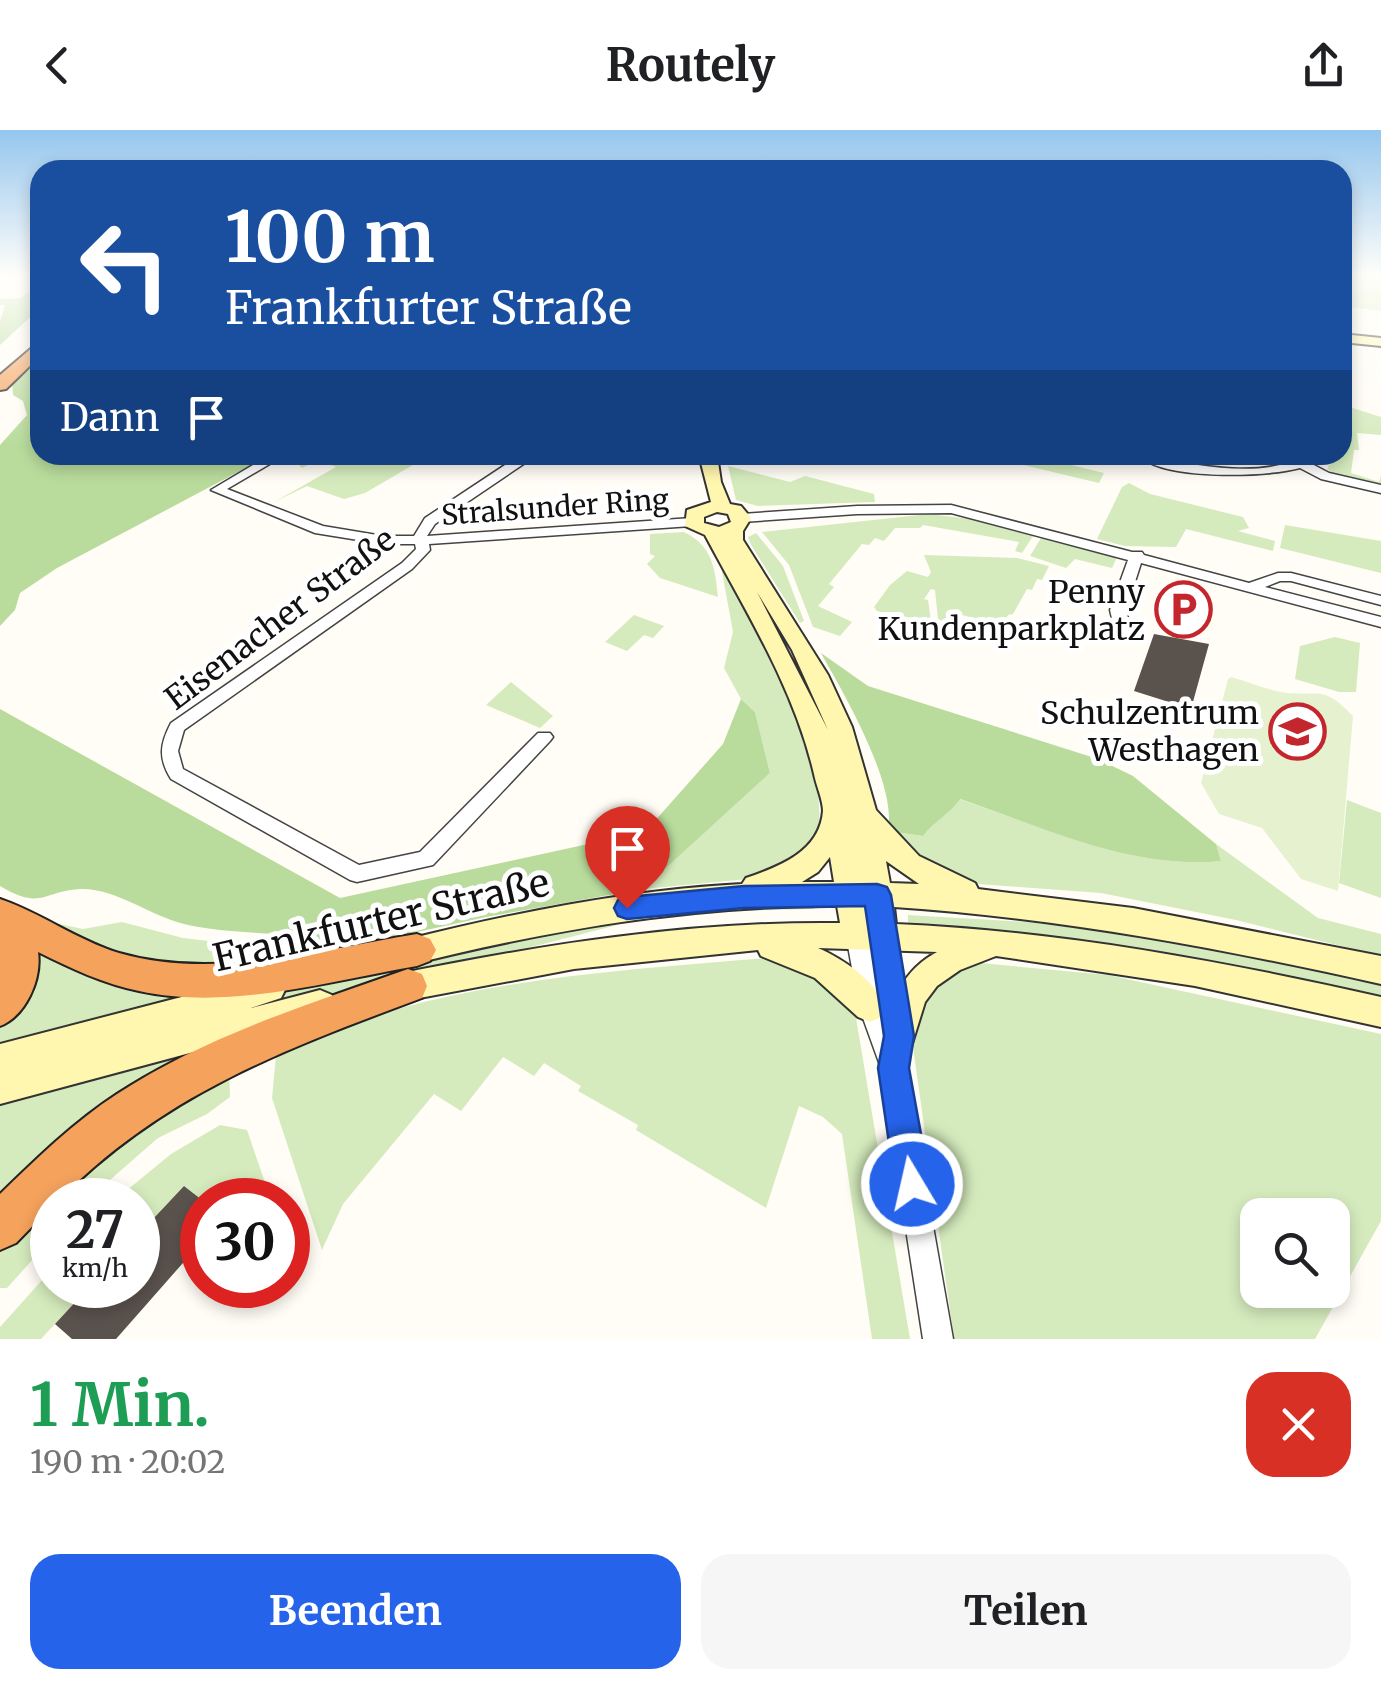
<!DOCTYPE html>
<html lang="de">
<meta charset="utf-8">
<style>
:root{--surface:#fff;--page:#f6f6f6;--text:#202124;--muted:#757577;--accent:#2563eb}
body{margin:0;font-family:Merriweather,serif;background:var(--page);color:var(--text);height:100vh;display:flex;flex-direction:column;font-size:38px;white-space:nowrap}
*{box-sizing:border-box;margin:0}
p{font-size:32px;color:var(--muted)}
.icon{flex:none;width:55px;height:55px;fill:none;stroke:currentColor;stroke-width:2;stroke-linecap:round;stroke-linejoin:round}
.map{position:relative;height:1209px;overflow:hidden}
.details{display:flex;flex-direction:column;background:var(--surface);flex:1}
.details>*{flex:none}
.banner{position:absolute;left:30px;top:30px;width:1322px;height:305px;border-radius:30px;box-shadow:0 5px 15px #0003;background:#1a4fa0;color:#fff;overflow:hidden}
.fabs{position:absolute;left:1240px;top:1068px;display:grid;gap:20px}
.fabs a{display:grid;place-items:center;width:110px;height:110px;border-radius:20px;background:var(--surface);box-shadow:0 5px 15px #0003;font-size:50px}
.speed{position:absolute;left:30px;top:1048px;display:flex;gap:20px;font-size:50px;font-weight:700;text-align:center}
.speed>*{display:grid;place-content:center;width:130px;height:130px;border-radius:50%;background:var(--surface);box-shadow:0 5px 15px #0003;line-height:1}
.speed small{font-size:25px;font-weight:400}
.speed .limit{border:15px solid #d22;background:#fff;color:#111}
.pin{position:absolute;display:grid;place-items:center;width:85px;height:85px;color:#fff;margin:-102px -42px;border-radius:50% 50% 50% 0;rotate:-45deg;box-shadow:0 0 10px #0007}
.pin .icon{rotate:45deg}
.me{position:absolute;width:110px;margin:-55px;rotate:351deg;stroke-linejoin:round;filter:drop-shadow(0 0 8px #0008)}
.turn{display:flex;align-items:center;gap:35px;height:210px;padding:0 30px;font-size:45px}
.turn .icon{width:130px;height:130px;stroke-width:2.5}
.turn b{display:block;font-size:70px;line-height:85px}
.then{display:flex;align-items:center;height:95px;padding:0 30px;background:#0003;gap:20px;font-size:38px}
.round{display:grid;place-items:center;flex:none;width:105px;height:105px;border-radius:30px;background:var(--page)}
.overview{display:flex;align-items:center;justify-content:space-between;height:170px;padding:0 30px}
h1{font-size:60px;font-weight:700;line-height:75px;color:#1e9e55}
.button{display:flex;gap:20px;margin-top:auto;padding:20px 30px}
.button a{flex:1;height:115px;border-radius:30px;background:var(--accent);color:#fff;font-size:40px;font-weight:700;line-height:115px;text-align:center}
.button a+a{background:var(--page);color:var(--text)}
header{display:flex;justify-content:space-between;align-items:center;height:130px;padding:0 30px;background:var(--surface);font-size:45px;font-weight:700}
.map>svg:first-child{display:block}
.green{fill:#d5ebbd;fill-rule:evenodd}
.forest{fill:#b9dc9c}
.pitch{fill:#e6f2cf}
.building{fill:#5a524d}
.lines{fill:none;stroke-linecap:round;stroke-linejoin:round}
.street-casing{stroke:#444;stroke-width:3}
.secondary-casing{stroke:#333;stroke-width:4}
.highway-casing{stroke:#222;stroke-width:4}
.street{fill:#fff;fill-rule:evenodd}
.secondary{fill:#fff6b0;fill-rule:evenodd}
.highway{fill:#f5a25d;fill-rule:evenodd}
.route{fill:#2563eb;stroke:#184099;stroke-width:2.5}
.labels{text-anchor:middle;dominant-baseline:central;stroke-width:10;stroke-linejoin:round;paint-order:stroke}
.far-street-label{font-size:28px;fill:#111;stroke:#fff}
.poi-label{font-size:32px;fill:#111;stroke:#fff;text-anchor:end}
.street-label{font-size:32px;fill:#111;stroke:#fff}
.near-street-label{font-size:38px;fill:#111;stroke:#fff}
</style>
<header><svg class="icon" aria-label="back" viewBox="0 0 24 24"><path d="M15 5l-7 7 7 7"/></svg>Routely<svg class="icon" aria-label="share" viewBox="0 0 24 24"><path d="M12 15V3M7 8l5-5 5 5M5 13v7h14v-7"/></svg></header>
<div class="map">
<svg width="1381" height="1209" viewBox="0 0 1381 1209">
<rect width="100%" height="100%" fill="#fffdf5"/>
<path class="green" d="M1343,146h38v35l-38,-5z
M1343,275l38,12v18l-24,-2 2,17h-5l-3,23 28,9 2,-6v9l-45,-10 -9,-6 7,-14h8z
M317,325h113l-65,38 -21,6 -37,-13 -33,16 62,-35 -19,-7 -15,8 -3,-3z
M982,325h48l74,18 -5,10z
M728,336l62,16 15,-6 69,18 1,8 -117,4 -22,-6z
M1129,353l21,11 93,23 6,11 -11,3 37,10 -2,10 -87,-22 -10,18 -51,-1 -28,-7 25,-52z
M929,384l42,5 62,17 -11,17 -7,-2 4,-9 -96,-17 -3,3h-25l-11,13 -9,-3 -6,7 -7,-1 -33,40 5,3 -16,19 34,16 -12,14 -27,-9 -24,-62 -27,-33z
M1285,395l96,16v32l-101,-25z
M684,402c29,14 31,37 34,65l-58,-19 -13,-14 8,-8 -5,-2v-20z
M756,403l27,33 21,55 -4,2 -49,-78 -3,-8z
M1041,408l75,20v1l-4,9 -37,-9 -9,9 -36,-12z
M924,425l93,3 32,8 -7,14 -5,-1 -5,11 -5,-1 -14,25 -5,1 -6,10 -48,-12 -11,17 -4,-1 -4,-39 -4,-1 -7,10 4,1 4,28 -55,-17 -3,-4 16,-22 17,-14 21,6 3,-5z
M720,431c40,70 117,206 96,288l-46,28 -127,12 127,-116 -15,-61 -14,-13 -17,-31 9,-36z
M634,485l30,11 -11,12 -9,-3 -17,16 -22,-9z
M1335,507l25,6 -4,49h-17l-44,-13 5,-33z
M511,552l42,34 -13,12 -54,-23z
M959,669c81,27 174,71 262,62l-5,-17 102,74 63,16v22l-145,-36 -135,-27 -122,-9 -40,-8 -51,-45 35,5c11,-15 26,-21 36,-37z
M1347,670l34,13v85l-42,-15z
M814,775v4l-80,2 -105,11 -156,40 -473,108c266,-71 536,-162 814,-165z
M908,785l119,7 218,26 136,32v23l-454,-74 -19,-6z
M41,790l42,9 39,-7 61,16 52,6 12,5 -1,15c-84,4 -128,-8 -205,-44z
M28,806l202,50 -230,64v-32z
M766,828l28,2 61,52 55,327h-38l-30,-205 -19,-17 -24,-11 -33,102 -130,-78 2,-5 -60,-34 3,-5 -37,-23 -10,13 -31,-19 -42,54 -27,-17 -91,110 -21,46 -50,-152 4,-42 8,-3v-7c39,-13 77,-28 117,-38 118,-32 244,-40 365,-50z
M969,832l139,13 273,59v187l-66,118h-361l-42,-299 9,-48zM1258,1085h74v75h-74z
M247,903l-247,183v-115z
M229,936l1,31 -23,17 -49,24 -71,62h-35v38l-45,50h-7v-49l51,-52z
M220,995l27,5 24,70h-69l-18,-14 -46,49v-35h-23l56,-46z
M52,1139v16h39l-50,54h-41v-12z"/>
<path class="forest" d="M40,152v26l-40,37v-24l5,-16h-5v-6l21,-1z
M40,225v100h230l-213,113 -37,25 -5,17 -15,16v-181l27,-30 -4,-14 -10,-6 -1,-12z
M821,523l47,33 230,73 35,17 83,68 5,17c-89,9 -179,-34 -261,-62 -11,16 -26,22 -37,37l-35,-5c9,-47 -43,-135 -67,-178z
M741,569l14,13 15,61 -127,116 -157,28 -202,44 -8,-27c-31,-2 -62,-3 -92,-10 -33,-8 -69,-36 -103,-35 -39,2 -39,22 -81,-3v-177l340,189 294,-64 19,-11 70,-79z"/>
<path class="pitch" d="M1231,547c18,5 38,14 56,16 35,3 36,-8 66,23l-15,175 -37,-12 -39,-51 -43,-14 -18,-31 27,-104z"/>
<path class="building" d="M1154,504l55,10 -18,65 -57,-18z
M184,1056l18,14v52l-5,-5 -81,92h-44l-17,-15 36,-39h47v-50z"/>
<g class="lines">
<defs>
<path id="street" d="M270,325h15l-58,34 96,37 60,10h31l11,-18 92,-61 30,-2 -22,8 -90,61 -8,12 265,-18 7,4 -7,4 -263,18 1,6 -18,19 -228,161 -6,21 5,18 176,96 61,-13 118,-119h12l3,4 -3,4 -117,124 -76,17 -7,-2 -179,-101c-13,-21 -11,-35 0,-56l231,-160 14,-14 -1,-5h-32l-68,-11 -104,-43z
M1308,325h15l-13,8 19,10 52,12v8l-60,-14 -21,-11c-35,9 -121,11 -152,-6l6,-4c49,8 108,21 154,-3z
M951,375l181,47h10l2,3 105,28 29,-10h13l90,23v9l-90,-24h-11l-15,6 116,30v10l-240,-64 -15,47 4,17 -8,5 -8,-5 -4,-17 18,-50 -177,-47 -94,1 -115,8 -7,-4 7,-4 115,-8z
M857,796l8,3 3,6 16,78 -12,-77 3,-6 8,-3 8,3 3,6 15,88 -4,8 -8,3 -6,-3 14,36 48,271h-30l-42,-271 -22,-61 -13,-72 3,-6z"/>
<path id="secondary" d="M1342,204l39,4v8l-39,-4z
M699,325h18l4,27 9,22 11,2 10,12 -8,13v9l85,135 24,52 24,83 43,46 56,27 3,6 155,19 248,48v28c-161,-36 -322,-66 -487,-77l2,17c165,7 325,37 485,73v30l-186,-41 -199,-30 -36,14 -23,16 -12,16 -14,45 -12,5 -12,-5 -5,-11c10,-36 21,-66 55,-84l-119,-4c27,12 56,32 68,59l-4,10 -12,5 -12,-5 -43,-39 -54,-22 -3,-6 -184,19 -181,34 -11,-4 -5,-10 5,-10 11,-4c147,-30 296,-54 447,-52l-3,-17c-148,-1 -293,25 -436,61l-11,-3 -5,-10 5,-10 11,-3c112,-28 226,-51 341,-57l4,-6c32,-11 74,-26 77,-67 0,-11 -7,-26 -9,-37 -20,-86 -68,-162 -109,-239l-20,-9 2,-16 24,-8zM717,382l11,2 3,8 -12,5 -15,-4v-6zM757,462l35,58 36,80zM830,727l4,25h-32l16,-10zM886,731l33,23 -29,-1z
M270,844l11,4 5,10 -5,10 -30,10 69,-18 12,5 4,10 -4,10 -332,89v-60z"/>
<path id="highway" d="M40,211v15l-34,33 -6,1v-15z
M0,769c41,14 77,41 119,54 96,28 203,-4 298,-19l13,5 6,11 -6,11 -13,5c-89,15 -187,45 -278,25 -35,-7 -69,-23 -101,-39 4,27 -12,64 -38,74z
M408,839l14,5 5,12 -5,12c-137,51 -259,96 -363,202h-7v6l-36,37 -16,7v-56c37,-36 74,-72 117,-100 89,-58 192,-90 291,-125z"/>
</defs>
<use href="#street" class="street-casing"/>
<use href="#secondary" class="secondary-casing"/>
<use href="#highway" class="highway-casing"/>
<use href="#street" class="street"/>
<use href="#secondary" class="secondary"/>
<use href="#highway" class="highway"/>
</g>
<linearGradient id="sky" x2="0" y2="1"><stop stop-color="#95c6ee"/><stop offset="0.46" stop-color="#fffefa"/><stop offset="1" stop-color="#fffefa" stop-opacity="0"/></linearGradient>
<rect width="1381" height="316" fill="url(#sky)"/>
<path class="route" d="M877,754l10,3 4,8 23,141 -5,32 21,116 -5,13 -13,5 -12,-5 -5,-13 -17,-116 6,-32 -19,-130 -121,2 -117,11 -9,-3 -4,-8 4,-8 9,-3 117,-11z"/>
<defs>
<symbol id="parking-ring" viewBox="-11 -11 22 22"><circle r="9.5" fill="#fff" stroke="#c4262e" stroke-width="1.5"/><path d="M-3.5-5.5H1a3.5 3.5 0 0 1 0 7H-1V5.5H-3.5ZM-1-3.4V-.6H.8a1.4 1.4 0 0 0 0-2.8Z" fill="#c4262e"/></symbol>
<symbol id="school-ring" viewBox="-11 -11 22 22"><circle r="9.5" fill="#fff" stroke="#c4262e" stroke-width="1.5"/><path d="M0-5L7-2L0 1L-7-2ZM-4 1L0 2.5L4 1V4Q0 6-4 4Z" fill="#c4262e"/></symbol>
</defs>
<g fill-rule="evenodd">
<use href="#parking-ring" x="1152" y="448" width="63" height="63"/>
<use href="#school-ring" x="1266" y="570" width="63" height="63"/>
</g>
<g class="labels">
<g class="far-street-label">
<text transform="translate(555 377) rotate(-4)">Stralsunder Ring</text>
</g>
<g class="poi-label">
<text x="1145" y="462">Penny<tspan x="1145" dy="37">Kundenparkplatz</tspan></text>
<text x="1259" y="583">Schulzentrum<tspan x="1259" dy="37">Westhagen</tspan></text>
</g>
<g class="street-label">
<text transform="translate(280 489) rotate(-37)">Eisenacher Straße</text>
</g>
<g class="near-street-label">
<text transform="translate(381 790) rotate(-13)">Frankfurter Straße</text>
</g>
</g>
</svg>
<div class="fabs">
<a><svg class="icon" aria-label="search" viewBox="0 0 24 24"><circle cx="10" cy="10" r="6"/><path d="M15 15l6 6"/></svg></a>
</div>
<div class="speed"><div>27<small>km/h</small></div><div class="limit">30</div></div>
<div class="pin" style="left:627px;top:778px;background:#d93025"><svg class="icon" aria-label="arrive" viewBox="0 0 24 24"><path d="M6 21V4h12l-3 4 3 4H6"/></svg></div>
<svg class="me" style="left:912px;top:1054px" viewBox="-20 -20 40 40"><circle r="17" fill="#2563eb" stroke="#fff" stroke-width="3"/><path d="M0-11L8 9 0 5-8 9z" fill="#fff"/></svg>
<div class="banner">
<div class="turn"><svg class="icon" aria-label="left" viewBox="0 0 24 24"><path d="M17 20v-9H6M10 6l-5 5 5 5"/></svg><div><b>100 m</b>Frankfurter Straße</div></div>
<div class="then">Dann<svg class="icon" aria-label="arrive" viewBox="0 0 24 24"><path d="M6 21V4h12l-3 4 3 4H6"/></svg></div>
</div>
</div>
<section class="details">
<div class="overview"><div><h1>1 Min.</h1><p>190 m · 20:02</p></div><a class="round" style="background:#d93025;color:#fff"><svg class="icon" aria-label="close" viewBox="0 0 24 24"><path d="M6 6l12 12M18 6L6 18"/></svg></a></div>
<div class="button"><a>Beenden</a><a>Teilen</a></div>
</section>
